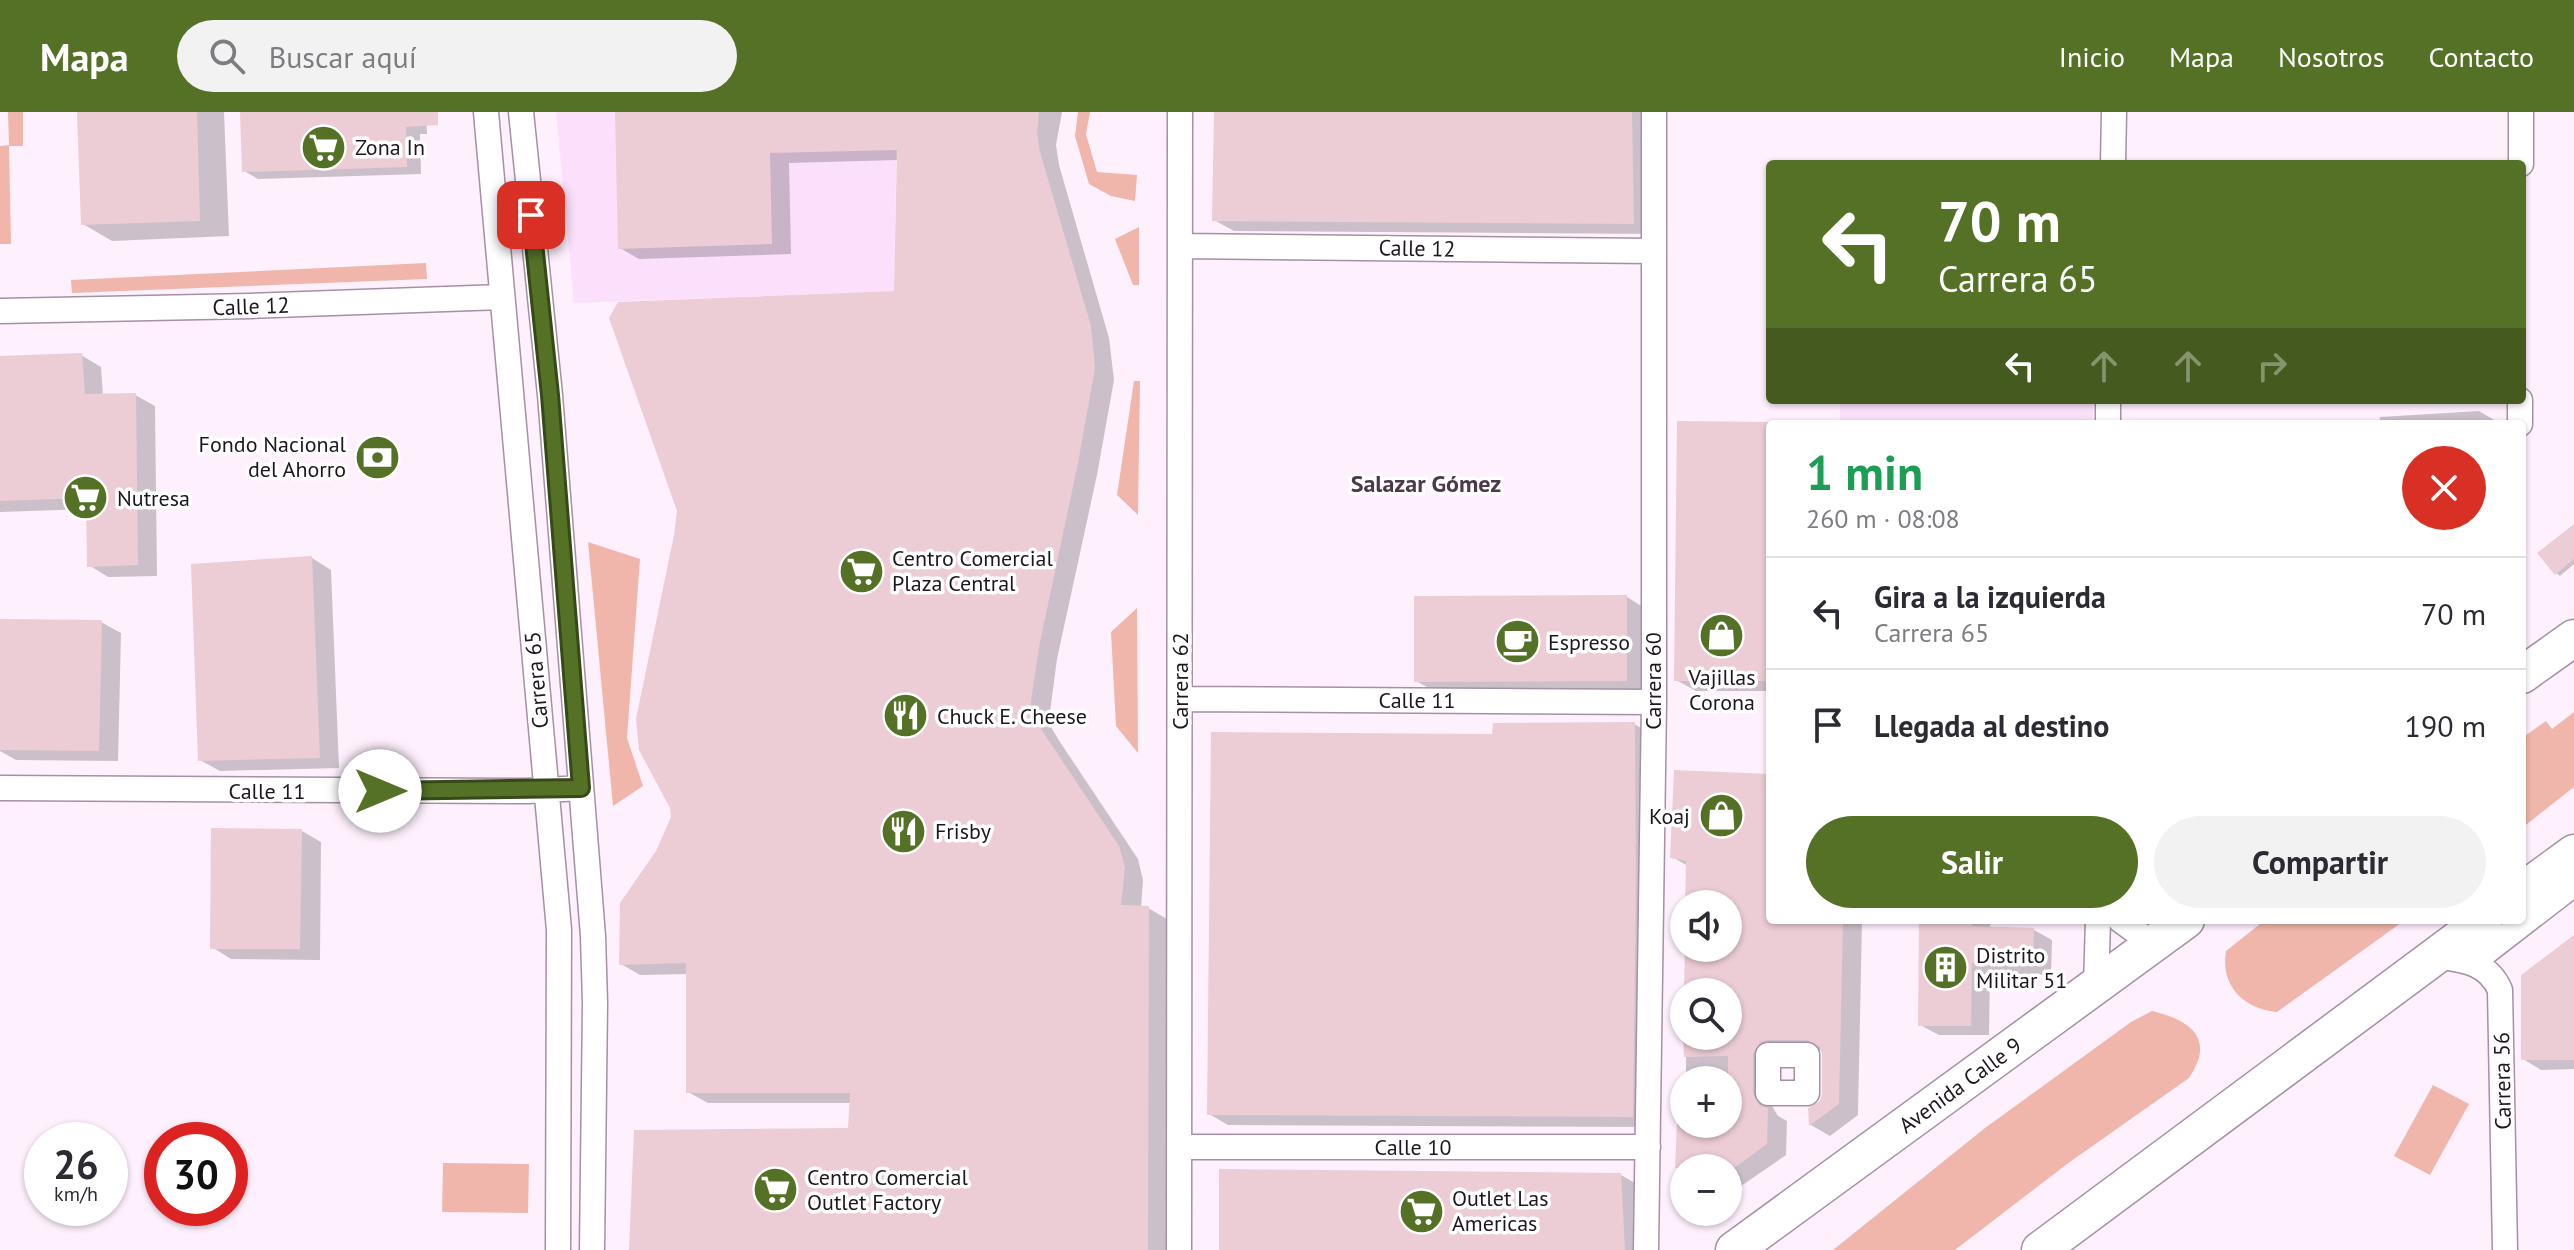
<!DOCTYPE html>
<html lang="es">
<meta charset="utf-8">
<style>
:root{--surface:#fff;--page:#f2f2f3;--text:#2b2b33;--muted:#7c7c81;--line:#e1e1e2;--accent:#557126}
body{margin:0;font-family:"PT Sans",sans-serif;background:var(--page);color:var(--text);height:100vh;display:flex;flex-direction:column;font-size:30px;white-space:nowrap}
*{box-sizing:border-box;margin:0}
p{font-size:26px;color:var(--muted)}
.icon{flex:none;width:44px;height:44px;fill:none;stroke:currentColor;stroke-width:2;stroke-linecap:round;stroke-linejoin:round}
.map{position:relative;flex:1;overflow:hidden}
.sheet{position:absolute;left:1766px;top:308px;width:760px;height:504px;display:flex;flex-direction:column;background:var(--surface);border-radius:8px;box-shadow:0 2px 6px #0004}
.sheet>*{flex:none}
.top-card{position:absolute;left:1766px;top:48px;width:760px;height:244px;border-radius:8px;box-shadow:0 2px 6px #0004;background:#557126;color:#fff;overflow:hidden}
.fabs{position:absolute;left:1670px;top:778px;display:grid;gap:16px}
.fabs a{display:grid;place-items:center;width:72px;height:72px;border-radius:50%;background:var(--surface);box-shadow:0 2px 6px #0004;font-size:40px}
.speed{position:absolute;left:24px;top:1010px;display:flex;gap:16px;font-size:40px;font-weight:700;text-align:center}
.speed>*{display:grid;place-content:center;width:104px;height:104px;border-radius:50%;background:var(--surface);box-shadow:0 2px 6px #0004;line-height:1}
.speed small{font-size:20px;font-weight:400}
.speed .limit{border:12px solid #d22;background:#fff;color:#111}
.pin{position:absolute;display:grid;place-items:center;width:68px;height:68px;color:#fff;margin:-34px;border-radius:16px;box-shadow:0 4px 12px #0006}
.me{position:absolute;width:88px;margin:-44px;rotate:90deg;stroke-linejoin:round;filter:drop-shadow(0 0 6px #0008)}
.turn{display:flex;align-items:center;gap:28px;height:168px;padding:0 40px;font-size:36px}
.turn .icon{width:104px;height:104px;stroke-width:2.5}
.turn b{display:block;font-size:56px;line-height:68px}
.lanes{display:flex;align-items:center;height:76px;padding:0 40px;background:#0003;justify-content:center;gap:40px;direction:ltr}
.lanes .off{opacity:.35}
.round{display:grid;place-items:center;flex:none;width:84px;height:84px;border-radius:42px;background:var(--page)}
.summary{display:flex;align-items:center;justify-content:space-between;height:136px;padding:0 40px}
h1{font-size:48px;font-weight:600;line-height:60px;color:#1e9e55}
.primary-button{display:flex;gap:16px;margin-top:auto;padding:16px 40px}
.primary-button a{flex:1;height:92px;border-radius:48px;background:var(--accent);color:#fff;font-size:32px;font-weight:600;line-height:92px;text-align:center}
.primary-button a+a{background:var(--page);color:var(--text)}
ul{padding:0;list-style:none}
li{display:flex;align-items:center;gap:24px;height:112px;padding:0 40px;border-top:2px solid var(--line)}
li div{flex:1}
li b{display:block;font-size:30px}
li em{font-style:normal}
header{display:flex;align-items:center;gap:48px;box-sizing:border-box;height:112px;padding:0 40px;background:var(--accent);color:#fff}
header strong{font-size:38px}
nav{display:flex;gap:44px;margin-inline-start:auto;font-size:28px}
.search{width:560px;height:72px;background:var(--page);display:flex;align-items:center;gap:20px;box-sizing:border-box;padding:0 28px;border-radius:44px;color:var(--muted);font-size:30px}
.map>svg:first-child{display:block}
.built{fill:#fce0fb}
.green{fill:#f1b6ab}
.shadow{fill:#0003}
.building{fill:#ecccd5}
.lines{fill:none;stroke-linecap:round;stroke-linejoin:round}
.minor-casing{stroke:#a590a4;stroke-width:27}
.highway-casing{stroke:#a590a4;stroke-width:39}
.minor{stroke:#fff;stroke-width:24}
.highway{stroke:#fff;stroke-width:36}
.route-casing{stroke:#374919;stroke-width:20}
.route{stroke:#557126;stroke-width:14}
.labels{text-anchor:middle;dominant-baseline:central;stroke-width:7;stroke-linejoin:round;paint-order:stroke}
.poi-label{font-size:22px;fill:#1e161e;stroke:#fff;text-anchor:start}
.street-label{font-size:22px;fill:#1e161e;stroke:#fff}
.neighbourhood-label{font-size:24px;font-weight:bold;fill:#4b394a;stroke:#fff}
</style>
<header>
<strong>Mapa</strong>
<div class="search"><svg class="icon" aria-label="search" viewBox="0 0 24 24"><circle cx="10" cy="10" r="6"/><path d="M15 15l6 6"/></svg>Buscar aquí</div>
<nav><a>Inicio</a><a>Mapa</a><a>Nosotros</a><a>Contacto</a></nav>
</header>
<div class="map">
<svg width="2574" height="1138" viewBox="0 0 2574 1138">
<rect width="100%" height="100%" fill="#fef0fd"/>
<path class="built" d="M556,0h341l-3,179 -320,12z
M1840,288h253v24h-253z"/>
<path class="green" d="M8,0h15v34h-14l2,98h-11v-98l9,-1z
M1078,0h12l-4,22 11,38 40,3 -2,26 -24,-5 -22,-12 -14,-48z
M1139,115v58h-6l-18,-46z
M426,151l1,16 -355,14 -1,-13z
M1134,269h6l-2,134 -21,-20z
M588,430l52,17 -13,179 16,48 -30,20z
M1137,496l1,145 -22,-27 -5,-94z
M2574,600v75l-52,41v-90l24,-17 6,8z
M2265,808h140l-128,92c-33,-3 -57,-26 -51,-61z
M2152,899c38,9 64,27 37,67l-122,86 -112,86h-122l152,-122 146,-106z
M2433,973l36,19 -39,71 -36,-19z
M443,1051l86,1 -1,49 -86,-1z"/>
<path class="shadow" d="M79,0h145l5,124 -117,5 -29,-17z
M242,0h184l1,22h-7l1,40 -163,5 -14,-8z
M617,0h445l-6,33 3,20 50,173 5,42 -17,95 -40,184 -7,53 2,17 8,13 78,117 5,21 -2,28h7l19,11v331h-536l219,-121 2,-26h-144l-20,-11v-118l-48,1 -19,-11 36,-112 16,-34 3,-283 220,-242 2,-133 -109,3 2,91 -152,5 -19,-11z
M1216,0h435l2,122 -419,-3 -20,-11z
M81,243l20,12 2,29 32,-1 20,11 2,170 -49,1 -19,-12 -1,-56 -88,3v-154z
M2479,299l22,13h-122l1,-7z
M1679,311l108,1h-17v267h-74l-20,-11z
M2574,414v38l-14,12 -4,-3z
M312,446l19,12 8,198 -119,3 -20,-11z
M1627,485l19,12v82l-210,1 -20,-11z
M0,509l101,1 20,11 -3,128 -102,-1 -16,-9z
M1634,612l20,11 -2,392 -424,-2 -19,-11 284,-378z
M1770,664v144h92l-4,195 -28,21 -19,-11 -1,-16 11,-7 3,-8 -1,-44h-34l-17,16v40l6,10 9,5 -1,34 -58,40v-27h-44v30l-7,-6 3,-109h4v41h44v-44h-42v-44h42v-44h-41v-44h41v-44h-41l1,-38 -16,-9z
M302,719l19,11 -1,118 -89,-1 -19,-12z
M1921,808h69v8l44,2 18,10 -1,35 -61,-2 -1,62h-50l-19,-10z
M2574,826v131l-33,1 -18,-11z
M1621,1063l19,11 3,64h-422z"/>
<path class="building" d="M77,0h120l3,109 -119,4z
M240,0h198v13l-32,2 1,40 -165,5z
M615,0h424l-2,21 3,19 51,174 4,42 -17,95 -39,184 -8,54 2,15 8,13 78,117 6,21 -4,38 28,1 -1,344h-519l5,-120 214,-2 2,-35h-164v-130l-67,2 1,-62 36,-52 15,-34 -1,-9 -31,-58 -3,-31 38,-184 3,-24 -68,-193 9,-16 276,-11 3,-141 -127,3 2,91 -154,5z
M1214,0h418l2,112 -422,-3z
M82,241l3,41 51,-1 2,172 -51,2 -1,-69 -86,3v-145z
M1677,309l93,1v259h-96z
M2574,412v35l-19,16 -18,-22z
M312,444l8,202 -122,3 -7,-197z
M1627,483v86l-213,1v-86z
M0,507l102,1 -3,131 -99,-1z
M1635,610l1,164 -3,231 -426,-2 4,-383 281,2 1,-11z
M1674,658l96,4v146h73l-4,184 -30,22 -1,-18 12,-7 2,-7v-39l-2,-8 -13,-7h-39l-8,2 -7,12v39l7,13 8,2 -1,36 -33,24h-59l2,-44h51v-68l-44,1 -1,-21h45v-44h-44l1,-44h43v-44h-43l1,-43 -16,-3z
M211,716l91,1 -2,120h-90z
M1919,808h53v6l62,2 -1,37 -61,-2 -1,63h-53z
M2574,823v125h-53v-85z
M1219,1057l402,4 4,77h-406z"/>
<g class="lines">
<defs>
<path id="minor" d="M486,0l73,818 -1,320
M521,0l29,283 43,541 2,67 -3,247
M2113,52l1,-52
M2521,52v-52
M1181,134l473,5
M0,199l250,-5 252,-9
M2108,312v-24
M2520,312v-24
M1180,587l474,3
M0,676l528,3 53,-3
M2120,808l33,24
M2436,844c27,4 52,6 64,34l5,260
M2473,850l101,-78
M2096,874l2,-66
M1768,943h39v38h-39z
M1179,1035h469
M1179,1138l1,-1138
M1646,1138l8,-548v-590"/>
<path id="highway" d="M2522,563l52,-37
M2522,779l52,-38
M1734,1138l452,-330
M2040,1138l444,-330"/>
</defs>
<use href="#minor" class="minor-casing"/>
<use href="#highway" class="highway-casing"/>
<use href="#minor" class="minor"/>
<use href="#highway" class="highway"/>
</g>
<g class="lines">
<defs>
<path id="route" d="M380,679l201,-3 -31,-393 -19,-180"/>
</defs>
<use href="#route" class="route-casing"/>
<use href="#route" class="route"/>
</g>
<defs>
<symbol id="supermarket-disc" viewBox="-11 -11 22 22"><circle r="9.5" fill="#557126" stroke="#fff"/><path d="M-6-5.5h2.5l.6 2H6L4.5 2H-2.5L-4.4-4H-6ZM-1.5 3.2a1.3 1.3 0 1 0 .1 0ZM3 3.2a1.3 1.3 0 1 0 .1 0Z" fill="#fff"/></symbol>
<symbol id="bank-disc" viewBox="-11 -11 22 22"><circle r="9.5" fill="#557126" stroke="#fff"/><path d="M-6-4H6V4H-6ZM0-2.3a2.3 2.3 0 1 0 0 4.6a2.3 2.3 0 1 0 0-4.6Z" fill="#fff"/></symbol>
<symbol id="shop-disc" viewBox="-11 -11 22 22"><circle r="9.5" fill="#557126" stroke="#fff"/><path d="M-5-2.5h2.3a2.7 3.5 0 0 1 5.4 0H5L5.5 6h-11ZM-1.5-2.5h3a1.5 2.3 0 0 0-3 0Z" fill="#fff"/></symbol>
<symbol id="cafe-disc" viewBox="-11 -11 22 22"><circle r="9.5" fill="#557126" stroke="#fff"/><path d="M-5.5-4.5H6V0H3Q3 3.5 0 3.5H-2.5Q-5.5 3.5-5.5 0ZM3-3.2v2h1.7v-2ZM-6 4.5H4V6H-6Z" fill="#fff"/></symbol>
<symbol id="restaurant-disc" viewBox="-11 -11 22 22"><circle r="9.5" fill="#557126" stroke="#fff"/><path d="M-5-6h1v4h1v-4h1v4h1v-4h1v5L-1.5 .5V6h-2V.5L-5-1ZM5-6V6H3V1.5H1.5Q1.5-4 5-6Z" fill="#fff"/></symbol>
<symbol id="building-disc" viewBox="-11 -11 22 22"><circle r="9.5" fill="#557126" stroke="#fff"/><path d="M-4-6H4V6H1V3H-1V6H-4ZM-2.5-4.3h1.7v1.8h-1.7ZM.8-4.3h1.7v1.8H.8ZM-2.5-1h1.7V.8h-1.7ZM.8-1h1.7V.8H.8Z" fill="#fff"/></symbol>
</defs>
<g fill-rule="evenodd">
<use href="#supermarket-disc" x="298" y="10" width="51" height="51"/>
<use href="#bank-disc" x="352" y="320" width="51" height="51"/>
<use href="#supermarket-disc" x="60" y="360" width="51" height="51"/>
<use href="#supermarket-disc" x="836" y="434" width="51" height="51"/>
<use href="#shop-disc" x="1696" y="498" width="51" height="51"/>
<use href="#cafe-disc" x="1492" y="504" width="51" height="51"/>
<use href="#restaurant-disc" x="880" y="578" width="51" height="51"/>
<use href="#shop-disc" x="1696" y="678" width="51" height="51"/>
<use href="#restaurant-disc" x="878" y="694" width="51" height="51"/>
<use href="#building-disc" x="1920" y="830" width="51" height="51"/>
<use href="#supermarket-disc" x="750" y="1052" width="51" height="51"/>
<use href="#supermarket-disc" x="1396" y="1074" width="51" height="51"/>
</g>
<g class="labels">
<g class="poi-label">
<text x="355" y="35">Zona In</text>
<text x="346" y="332" text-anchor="end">Fondo Nacional<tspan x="346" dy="25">del Ahorro</tspan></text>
<text x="117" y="386">Nutresa</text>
<text x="892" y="446">Centro Comercial<tspan x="892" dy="25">Plaza Central</tspan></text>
<text x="1548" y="530">Espresso</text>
<text x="1722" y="565" text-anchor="middle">Vajillas<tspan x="1722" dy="25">Corona</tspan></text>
<text x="937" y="604">Chuck E. Cheese</text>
<text x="1690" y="704" text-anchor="end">Koaj</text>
<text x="935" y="719">Frisby</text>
<text x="1976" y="843">Distrito<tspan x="1976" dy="25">Militar 51</tspan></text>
<text x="807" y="1065">Centro Comercial<tspan x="807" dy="25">Outlet Factory</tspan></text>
<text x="1452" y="1086">Outlet Las<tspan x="1452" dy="25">Americas</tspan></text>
</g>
<g class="street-label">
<text transform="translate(1417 136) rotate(1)">Calle 12</text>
<text transform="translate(251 194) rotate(-2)">Calle 12</text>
<text transform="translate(536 568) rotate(-95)">Carrera 65</text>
<text transform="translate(1180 569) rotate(-90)">Carrera 62</text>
<text transform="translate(1653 569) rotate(-90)">Carrera 60</text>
<text x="1417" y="588">Calle 11</text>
<text x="267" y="679">Calle 11</text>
<text transform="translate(2502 969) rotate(-91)">Carrera 56</text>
<text transform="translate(1960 973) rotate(-36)">Avenida Calle 9</text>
<text x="1413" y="1035">Calle 10</text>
</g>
<g class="neighbourhood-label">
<text x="1426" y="371">Salazar Gómez</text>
</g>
</g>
</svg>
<div class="fabs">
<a><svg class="icon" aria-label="sound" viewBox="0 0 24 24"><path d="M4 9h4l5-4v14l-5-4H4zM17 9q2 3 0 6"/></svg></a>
<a><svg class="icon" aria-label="search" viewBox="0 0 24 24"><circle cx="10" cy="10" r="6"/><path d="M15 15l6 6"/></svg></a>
<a>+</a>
<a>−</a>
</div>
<div class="speed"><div>26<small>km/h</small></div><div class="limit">30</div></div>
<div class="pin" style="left:531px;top:103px;background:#d93025"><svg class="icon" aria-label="arrive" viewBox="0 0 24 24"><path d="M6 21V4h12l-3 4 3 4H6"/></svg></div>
<svg class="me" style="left:380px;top:679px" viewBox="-20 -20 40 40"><circle r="19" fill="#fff"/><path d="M0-13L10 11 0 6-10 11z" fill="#557126"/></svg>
<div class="top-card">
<div class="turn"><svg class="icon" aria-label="left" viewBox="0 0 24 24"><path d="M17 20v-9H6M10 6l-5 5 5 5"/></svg><div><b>70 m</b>Carrera 65</div></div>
<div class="lanes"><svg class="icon" aria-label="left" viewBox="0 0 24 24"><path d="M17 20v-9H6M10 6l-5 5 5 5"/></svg><svg class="icon off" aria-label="ahead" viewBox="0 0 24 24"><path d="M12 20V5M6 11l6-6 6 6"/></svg><svg class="icon off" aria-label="ahead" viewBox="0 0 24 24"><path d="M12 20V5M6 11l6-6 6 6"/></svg><svg class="icon off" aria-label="right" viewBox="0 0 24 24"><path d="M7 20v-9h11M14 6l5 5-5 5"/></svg></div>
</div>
<section class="sheet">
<div class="summary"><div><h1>1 min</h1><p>260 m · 08:08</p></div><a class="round" style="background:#d93025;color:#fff"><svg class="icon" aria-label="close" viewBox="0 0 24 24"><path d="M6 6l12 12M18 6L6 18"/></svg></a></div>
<ul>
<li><svg class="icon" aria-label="left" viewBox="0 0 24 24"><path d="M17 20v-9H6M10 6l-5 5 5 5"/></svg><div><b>Gira a la izquierda</b><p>Carrera 65</p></div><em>70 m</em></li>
<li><svg class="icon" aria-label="arrive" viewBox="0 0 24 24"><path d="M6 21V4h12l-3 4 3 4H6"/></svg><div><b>Llegada al destino</b></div><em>190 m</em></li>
</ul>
<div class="primary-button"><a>Salir</a><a>Compartir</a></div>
</section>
</div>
